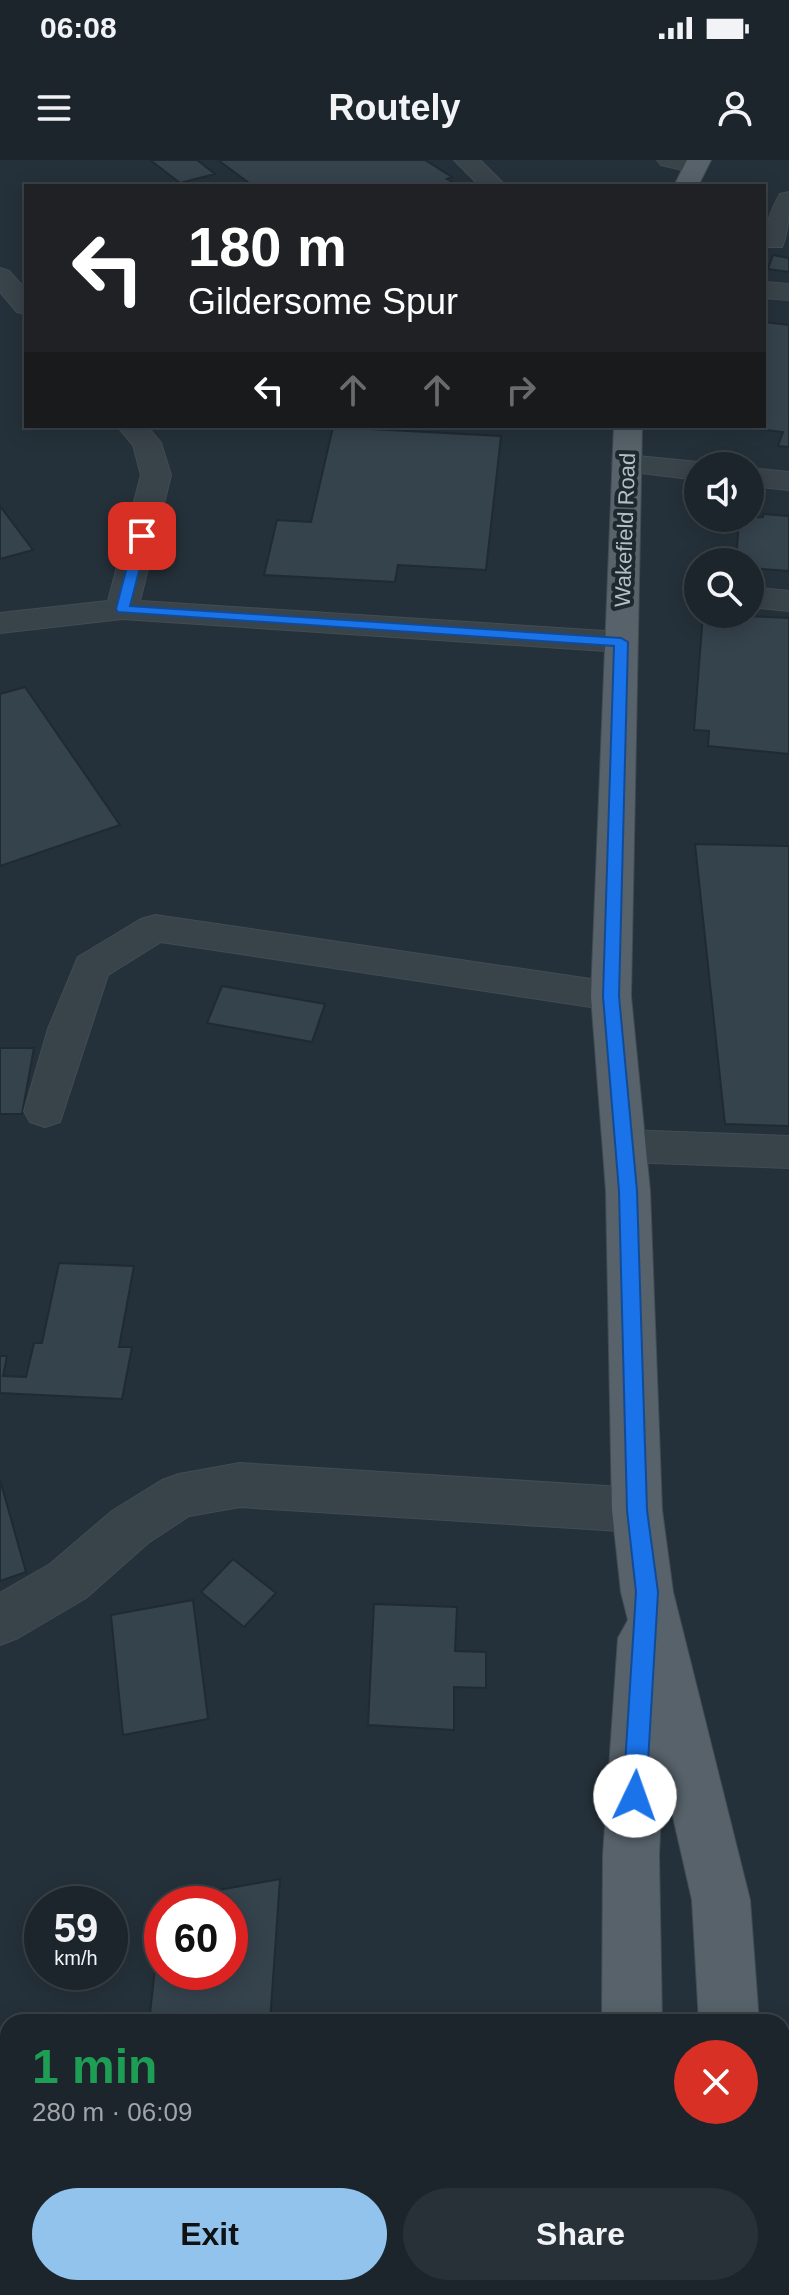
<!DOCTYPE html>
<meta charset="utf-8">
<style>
:root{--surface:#1c252c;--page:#293138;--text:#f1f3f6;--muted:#a0a5a9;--line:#3a4248;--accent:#92c3ed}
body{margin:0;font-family:Helvetica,sans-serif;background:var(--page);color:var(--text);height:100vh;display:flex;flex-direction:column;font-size:30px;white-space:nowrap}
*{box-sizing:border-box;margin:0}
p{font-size:26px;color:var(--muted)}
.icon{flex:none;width:44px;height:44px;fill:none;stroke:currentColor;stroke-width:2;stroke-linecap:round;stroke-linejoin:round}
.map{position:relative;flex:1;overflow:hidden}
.details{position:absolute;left:0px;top:1854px;width:790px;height:282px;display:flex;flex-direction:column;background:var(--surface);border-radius:24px 24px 0 0;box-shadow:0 4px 20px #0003,0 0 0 2px var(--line)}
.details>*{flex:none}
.hud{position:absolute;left:24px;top:24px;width:742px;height:244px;border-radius:0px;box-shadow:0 4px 20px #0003,0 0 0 2px var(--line);background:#202124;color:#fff;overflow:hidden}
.tools{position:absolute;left:684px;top:292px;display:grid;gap:16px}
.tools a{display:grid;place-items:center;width:80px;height:80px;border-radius:50%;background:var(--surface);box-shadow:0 4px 20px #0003,0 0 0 2px var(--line);font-size:40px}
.speed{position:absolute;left:24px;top:1726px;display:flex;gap:16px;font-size:40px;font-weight:700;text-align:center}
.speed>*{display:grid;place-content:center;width:104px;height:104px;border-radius:50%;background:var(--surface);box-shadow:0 4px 20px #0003,0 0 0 2px var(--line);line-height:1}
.speed small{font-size:20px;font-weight:400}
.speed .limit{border:12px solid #d22;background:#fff;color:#111}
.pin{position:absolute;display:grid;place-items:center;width:68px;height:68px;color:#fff;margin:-34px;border-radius:16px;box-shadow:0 4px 12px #0006}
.me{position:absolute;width:88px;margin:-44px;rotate:3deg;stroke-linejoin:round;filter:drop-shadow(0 0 6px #0008)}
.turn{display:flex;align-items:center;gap:28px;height:168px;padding:0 32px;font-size:36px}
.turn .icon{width:104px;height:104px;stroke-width:2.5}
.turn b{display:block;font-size:56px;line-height:68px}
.lanes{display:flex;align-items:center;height:76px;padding:0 32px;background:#0003;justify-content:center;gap:40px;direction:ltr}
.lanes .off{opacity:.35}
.round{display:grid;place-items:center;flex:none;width:84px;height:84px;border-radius:42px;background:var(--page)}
.overview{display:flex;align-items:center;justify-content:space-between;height:136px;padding:0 32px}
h1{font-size:48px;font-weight:800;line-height:60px;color:#1e9e55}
.cta{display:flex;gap:16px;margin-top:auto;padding:16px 32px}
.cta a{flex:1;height:92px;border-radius:48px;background:var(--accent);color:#111;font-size:32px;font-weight:800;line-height:92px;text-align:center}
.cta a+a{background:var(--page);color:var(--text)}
.status{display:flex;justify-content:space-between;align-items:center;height:56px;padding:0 40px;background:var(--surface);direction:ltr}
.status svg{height:22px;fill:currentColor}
header{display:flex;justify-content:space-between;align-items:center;height:104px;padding:0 32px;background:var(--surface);font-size:36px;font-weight:800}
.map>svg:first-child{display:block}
.building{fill:#35434d;stroke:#202a31;stroke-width:2}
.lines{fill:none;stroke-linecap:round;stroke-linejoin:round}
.minor-casing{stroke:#424c53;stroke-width:2}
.major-casing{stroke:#424c53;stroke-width:2}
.minor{fill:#39434a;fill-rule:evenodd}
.major{fill:#57626a;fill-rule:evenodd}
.route{fill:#1a73e8;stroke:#114b97;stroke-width:2}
.labels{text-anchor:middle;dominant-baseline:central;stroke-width:8;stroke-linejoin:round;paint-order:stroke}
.street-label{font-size:22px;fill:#b4bec6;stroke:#1e282f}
</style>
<div class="status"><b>06:08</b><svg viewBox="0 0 49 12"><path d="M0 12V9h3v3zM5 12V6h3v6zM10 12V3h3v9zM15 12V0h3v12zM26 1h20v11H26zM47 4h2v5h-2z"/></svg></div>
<header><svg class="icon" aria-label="menu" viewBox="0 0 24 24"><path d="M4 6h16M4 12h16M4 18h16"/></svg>Routely<svg class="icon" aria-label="person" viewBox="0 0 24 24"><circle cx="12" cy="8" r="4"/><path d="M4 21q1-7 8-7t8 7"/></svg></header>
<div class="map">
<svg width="789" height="2135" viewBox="0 0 789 2135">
<rect width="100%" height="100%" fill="#25313a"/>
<path class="building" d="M150,0h47l18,14 -35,9z
M218,0h207l27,17 -5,2 7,4 -12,3h-189z
M773,95l16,3v14l-21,-3z
M764,162l25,3v122l-11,-1 5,-14 -25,-3 6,-3z
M333,267l168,9 -15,134 -88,-5 -3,17 -131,-7 13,-55 34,2z
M0,346l33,44 -33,9z
M763,354l26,2v55l-39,-3v-6h-14l3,-44 24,-1z
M703,454l86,4v136l-81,-8 1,-15 -15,-1z
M25,527l95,138 -120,41v-172z
M695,684l94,2v280l-64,-2z
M222,826l103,18 -13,38 -105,-19z
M0,888h34l-12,66h-22z
M59,1103l75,3 -15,81h13l-10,52 -122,-6v-37h7l-4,20 23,1 8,-34h8z
M0,1320l26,92 -26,9z
M233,1399l43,34 -32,34 -43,-35z
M193,1440l15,119 -85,16 -12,-120z
M374,1444l83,3 -2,44 31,1v36l-32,-1v43l-86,-5z
M280,1719l-10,143h-121l13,-115v65h68v-68h-68l1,-4z
M151,2128h126l-1,7h-126z"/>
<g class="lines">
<defs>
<path id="minor" d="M454,0h26l26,26h-26z
M657,0h42l8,6 -4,5 -8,2 -34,-8z
M789,32c0,19 0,39 -7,55h-18c0,-18 7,-38 16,-53z
M0,108l9,3 17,19v24l-9,-2 -17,-20z
M764,122l25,2v16l-25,-2z
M117,266h30l14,17 10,32 -31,126 481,31 12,3 4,7 -4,7 -12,3 -499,-33 -122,14v-20l108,-12 33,-126 -8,-30z
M627,295l71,7 11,4h-11v14l-81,-10 -5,-6 5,-6z
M750,308l39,4v18l-39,-4z
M750,427l39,4v20l-39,-4z
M155,755l456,67 14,4 6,10 -6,10 -14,4 -450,-68 -53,33 -48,147 -15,5 -15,-5 -6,-11 24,-82 30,-72 63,-38z
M624,970l165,6v32l-165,-6 -15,-4 -6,-12 6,-12z
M240,1303l397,25 17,6 8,16 -8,16 -17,6 -397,-25 -51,9 -41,27 -62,55 -68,40 -18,7v-52l50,-29 62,-53 50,-31 17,-6z
M782,1936h7v62h-7z"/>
<path id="major" d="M687,0h24l-13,26h-24z
M614,266h28l-11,570 19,195 12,319 11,82 77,308 9,122h-60l-7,-122 -29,-127 -4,82 3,167h-60l1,-167 15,-217 10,-18 -7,-28 -9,-82 -6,-319 -15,-195z
M600,2128h64v7h-64z
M715,2128h64l1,7h-64z"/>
</defs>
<use href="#minor" class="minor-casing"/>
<use href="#major" class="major-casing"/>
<use href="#minor" class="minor"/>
<use href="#major" class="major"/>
</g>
<path class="route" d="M142,372l6,4 -18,70 491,32 7,4 -9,354 18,195 10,319 11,82 -12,204 -3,8 -8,4 -8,-4 -4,-8 13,-204 -9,-82 -8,-319 -16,-195 11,-350 -496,-34 -2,-3 19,-73z"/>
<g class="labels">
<g class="street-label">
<text transform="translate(625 370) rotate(-88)">Wakefield Road</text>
</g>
</g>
</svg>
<div class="tools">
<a><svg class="icon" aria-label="sound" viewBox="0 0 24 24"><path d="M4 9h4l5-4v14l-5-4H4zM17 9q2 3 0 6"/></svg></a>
<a><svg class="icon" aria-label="search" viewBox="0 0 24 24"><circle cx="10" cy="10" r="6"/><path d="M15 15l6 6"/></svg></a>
</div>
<div class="speed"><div>59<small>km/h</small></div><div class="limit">60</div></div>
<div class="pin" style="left:142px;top:376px;background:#d93025"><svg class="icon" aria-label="arrive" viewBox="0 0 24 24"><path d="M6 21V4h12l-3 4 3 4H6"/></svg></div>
<svg class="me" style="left:635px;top:1636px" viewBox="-20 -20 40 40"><circle r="19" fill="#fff"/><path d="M0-13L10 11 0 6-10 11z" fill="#1a73e8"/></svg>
<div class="hud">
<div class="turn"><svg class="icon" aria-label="left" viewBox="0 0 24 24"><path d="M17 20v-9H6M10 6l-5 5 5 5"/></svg><div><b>180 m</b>Gildersome Spur</div></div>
<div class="lanes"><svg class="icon" aria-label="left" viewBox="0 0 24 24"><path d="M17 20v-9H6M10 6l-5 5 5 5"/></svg><svg class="icon off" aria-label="ahead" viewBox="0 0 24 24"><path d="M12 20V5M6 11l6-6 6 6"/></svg><svg class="icon off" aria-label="ahead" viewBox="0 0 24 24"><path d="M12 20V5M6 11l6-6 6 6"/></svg><svg class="icon off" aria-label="right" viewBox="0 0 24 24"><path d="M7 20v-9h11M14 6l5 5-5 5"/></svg></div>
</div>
<section class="details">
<div class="overview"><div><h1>1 min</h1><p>280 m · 06:09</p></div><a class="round" style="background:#d93025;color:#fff"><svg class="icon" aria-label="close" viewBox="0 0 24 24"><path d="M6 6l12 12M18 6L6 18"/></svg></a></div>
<div class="cta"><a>Exit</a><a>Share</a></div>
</section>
</div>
